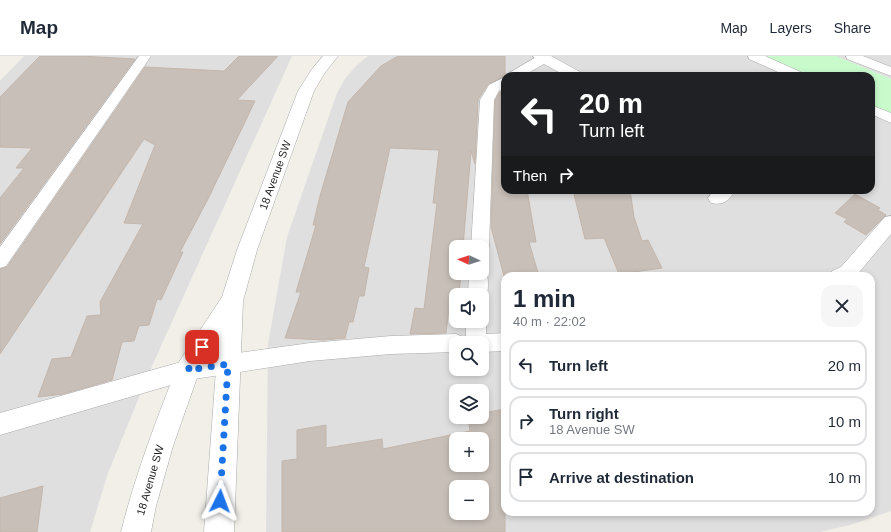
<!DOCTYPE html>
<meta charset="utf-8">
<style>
:root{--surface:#fff;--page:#f6f6f7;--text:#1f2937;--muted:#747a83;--line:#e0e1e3}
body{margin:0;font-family:Arial,sans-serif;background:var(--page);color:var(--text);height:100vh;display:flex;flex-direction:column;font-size:15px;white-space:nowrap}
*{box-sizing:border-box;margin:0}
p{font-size:13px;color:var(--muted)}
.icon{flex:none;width:22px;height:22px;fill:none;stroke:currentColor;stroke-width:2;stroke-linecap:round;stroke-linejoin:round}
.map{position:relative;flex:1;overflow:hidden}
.side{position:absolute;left:501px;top:216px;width:374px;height:244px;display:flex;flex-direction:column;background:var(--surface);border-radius:12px;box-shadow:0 2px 6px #0003}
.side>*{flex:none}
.top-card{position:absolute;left:501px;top:16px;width:374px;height:122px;border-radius:12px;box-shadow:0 2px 6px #0003;background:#202124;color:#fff;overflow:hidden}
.needle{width:26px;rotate:274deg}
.buttons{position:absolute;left:449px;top:184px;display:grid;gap:8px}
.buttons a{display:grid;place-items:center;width:40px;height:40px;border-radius:8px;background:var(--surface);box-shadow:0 2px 6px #0003;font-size:20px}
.pin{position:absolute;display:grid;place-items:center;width:34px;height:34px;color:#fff;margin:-17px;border-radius:8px;box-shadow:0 2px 6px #0006}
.me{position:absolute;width:44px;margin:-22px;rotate:3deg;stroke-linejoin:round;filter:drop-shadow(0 0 3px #0008)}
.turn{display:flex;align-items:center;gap:14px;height:84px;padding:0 12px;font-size:18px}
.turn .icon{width:52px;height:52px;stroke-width:2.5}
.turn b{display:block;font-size:28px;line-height:34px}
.then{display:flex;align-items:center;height:38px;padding:0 12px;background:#0003;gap:8px;font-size:15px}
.round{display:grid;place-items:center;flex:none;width:42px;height:42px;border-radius:12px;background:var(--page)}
.head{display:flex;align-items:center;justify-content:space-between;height:68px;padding:0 12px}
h1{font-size:24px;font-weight:700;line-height:30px}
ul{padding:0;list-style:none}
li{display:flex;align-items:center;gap:12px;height:50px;margin:0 8px 6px;padding:0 4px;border:2px solid var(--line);border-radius:12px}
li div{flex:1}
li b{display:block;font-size:15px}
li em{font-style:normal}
header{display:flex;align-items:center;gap:24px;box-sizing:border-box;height:56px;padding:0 20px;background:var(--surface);border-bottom:1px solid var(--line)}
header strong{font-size:19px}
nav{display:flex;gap:22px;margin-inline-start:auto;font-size:14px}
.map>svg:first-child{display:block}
.residential{fill:#e0dfdf;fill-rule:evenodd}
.park{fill:#c8facc}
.building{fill:#c7bfb8;stroke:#c4b6ab;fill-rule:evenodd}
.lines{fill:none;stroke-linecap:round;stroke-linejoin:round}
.lane-casing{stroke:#a9a9a9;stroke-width:1}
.street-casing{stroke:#a9a9a9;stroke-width:1}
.lane{fill:#fff;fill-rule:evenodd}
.street{fill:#fff;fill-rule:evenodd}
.route{stroke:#1a73e8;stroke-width:7;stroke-dasharray:0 12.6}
.labels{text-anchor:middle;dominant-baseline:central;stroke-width:3;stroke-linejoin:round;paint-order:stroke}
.street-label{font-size:11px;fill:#222;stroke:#fff}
</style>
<header>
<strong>Map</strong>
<nav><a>Map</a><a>Layers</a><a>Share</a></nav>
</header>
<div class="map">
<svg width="891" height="476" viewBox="0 0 891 476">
<rect width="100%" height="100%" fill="#f2efe9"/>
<path class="residential" d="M24,0h268l-140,310 -44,107 -18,59h-90v-451z
M368,0h392l44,20h-299v114h366v-84l20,9v396l-41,14 -30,7h-554l2,-188 19,-107 50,-144 8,-14 10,-12zM456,191h26v26h-26zM505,220h366v236h-366zM456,239h26v26h-26zM456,287h26v26h-26zM456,335h26v26h-26zM456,383h26v26h-26zM456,431h26v26h-26z
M836,0h55v23z"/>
<path class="park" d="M760,0h76l55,23v36l-20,-9v-30h-67z"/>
<path class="building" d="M40,0h40l55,3 -135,185v-46l24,-30h-8l16,-20 -32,-1v-50z
M239,0h39l-41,44 18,1 -46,96 -29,55h3l-22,48 -4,-1 -8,26 -10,1 -5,15 -12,1 -10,38 -49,14 -25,3 14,-38 19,-2 16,-41 14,-1 -1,-13 43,-78 -19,-1 31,-78 -11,-6 -144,215v-85l7,-2 138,-200 79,4z
M398,0h107v20l-17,8 -10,16 -3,64 -4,-13 -8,96h-7v26h5l-2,22h-3v6l-6,-1 -4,33 -36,1 5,-26 9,1 13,-106h-4l6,-53 -49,-2 -26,119 5,1 -5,28h-5l-6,26h-4l-4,16 -21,2 -39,-2 16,-46h-5l20,-67h-3l7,-29 28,-94 33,-36z
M505,33v101h22l9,52h-7l10,34h-35l-13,-49 4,-127 5,-8z
M573,134h57l4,27 8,24 6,-1 14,28 -43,6 -15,-36 -19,1z
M855,138l25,14 -2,2 8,5 -20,20 -22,-13 3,-3 -12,-6z
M505,353v123h-223v-71l15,-2v-29l29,-5v23l56,-9 1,10 87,-18 -2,-14h14v-4zM456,383h26v26h-26zM456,431h26v26h-26z
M43,430l-6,46h-37v-34z"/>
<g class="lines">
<defs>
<path id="lane" d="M139,0h12l-145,210 -6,2v-21z
M538,0h11l1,2 -1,3 -26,15h-16l2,-3z
M748,0h17l38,17 2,3h-18l-38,-17z
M846,0h17l28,11v9l-44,-17z
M505,21v10l-6,4 -5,9 -5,147 -3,5 -4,1v-6h-11l9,-147 9,-15z
M871,49l20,8v10l-20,-9z
M891,160v18l-35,42h-26l2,-5 9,-4 44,-50z
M482,211l3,1c4,9 4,24 0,33l-3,1v-7h-14l1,-22h13z
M482,259l4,6v13l19,-1v18l-23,1v-9h-26v9l-65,2 -81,7 -122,19 -188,55v-22l188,-53 122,-17 81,-7 65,-2 7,3 3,-1v-15h16z"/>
<path id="street" d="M323,0h15l-14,18 -10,17 -57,159 -14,51 -9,231h-30l14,-189 -20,32 -25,71 -17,60 -5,26h-30c14,-56 34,-109 55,-162l3,-8 43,-65 15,-47 61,-159 14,-22z
M533,0h18l31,17 3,3h-19l-31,-17z
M714,134h21c-5,10 -12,16 -24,13l-3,-5z"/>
</defs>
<use href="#lane" class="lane-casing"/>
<use href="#street" class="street-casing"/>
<use href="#lane" class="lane"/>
<use href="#street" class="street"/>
</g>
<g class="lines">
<path class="route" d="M202,291l-14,23 40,-6 -8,137"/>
</g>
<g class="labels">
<g class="street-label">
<text transform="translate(275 119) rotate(-70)">18 Avenue SW</text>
<text transform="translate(150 424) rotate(-74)">18 Avenue SW</text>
</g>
</g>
</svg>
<div class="buttons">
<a><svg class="needle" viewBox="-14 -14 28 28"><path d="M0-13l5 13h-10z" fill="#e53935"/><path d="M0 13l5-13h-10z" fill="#747a83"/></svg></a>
<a><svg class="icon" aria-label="sound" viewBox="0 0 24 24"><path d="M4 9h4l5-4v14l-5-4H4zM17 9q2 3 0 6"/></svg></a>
<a><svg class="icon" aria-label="search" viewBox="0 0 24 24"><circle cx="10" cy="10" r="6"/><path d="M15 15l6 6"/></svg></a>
<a><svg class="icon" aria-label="layers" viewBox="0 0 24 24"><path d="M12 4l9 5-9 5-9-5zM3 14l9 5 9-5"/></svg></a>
<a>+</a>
<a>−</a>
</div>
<div class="pin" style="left:202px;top:291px;background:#d93025"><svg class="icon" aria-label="arrive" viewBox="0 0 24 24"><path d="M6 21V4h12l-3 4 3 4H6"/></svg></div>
<svg class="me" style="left:220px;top:445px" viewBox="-20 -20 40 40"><path d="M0-17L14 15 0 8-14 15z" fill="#1a73e8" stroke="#fff" stroke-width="4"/></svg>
<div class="top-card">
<div class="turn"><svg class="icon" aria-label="left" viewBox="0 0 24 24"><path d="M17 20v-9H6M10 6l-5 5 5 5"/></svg><div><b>20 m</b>Turn left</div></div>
<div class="then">Then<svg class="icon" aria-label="right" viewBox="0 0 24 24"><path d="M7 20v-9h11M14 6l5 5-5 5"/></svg></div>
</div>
<section class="side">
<div class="head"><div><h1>1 min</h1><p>40 m · 22:02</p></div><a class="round"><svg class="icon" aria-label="close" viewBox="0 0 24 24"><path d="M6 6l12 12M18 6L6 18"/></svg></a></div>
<ul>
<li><svg class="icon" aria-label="left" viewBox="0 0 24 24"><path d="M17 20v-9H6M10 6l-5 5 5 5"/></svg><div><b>Turn left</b></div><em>20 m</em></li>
<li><svg class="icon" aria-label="right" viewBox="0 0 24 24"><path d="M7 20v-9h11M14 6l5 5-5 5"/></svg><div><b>Turn right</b><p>18 Avenue SW</p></div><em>10 m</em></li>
<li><svg class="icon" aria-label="arrive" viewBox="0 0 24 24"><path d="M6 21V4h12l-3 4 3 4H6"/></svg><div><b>Arrive at destination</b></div><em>10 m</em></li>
</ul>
</section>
</div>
